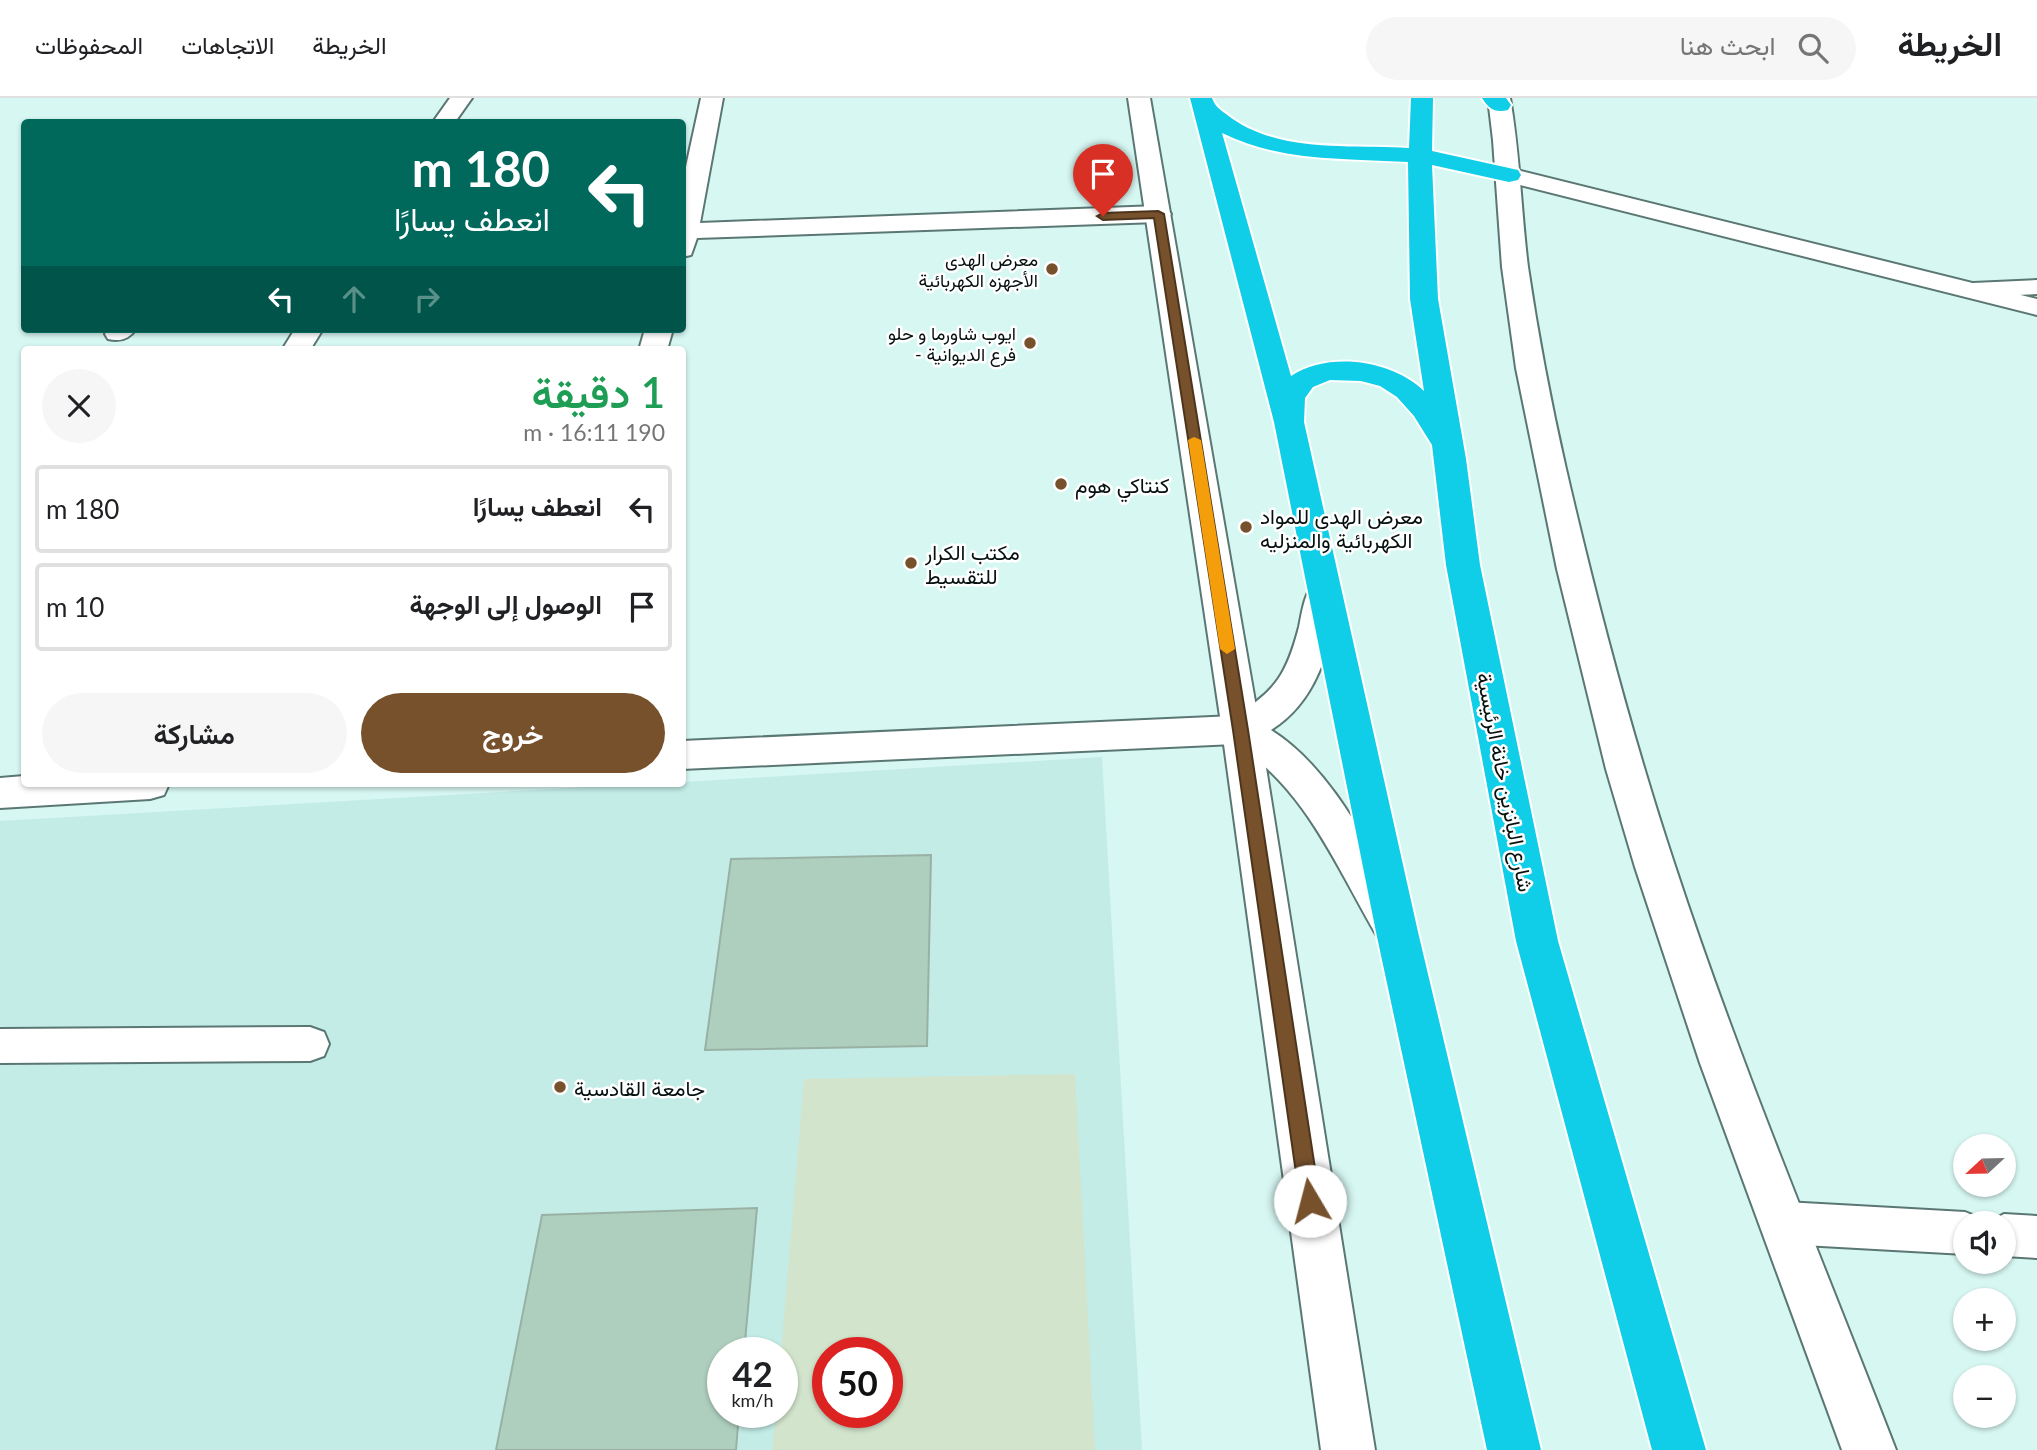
<!DOCTYPE html>
<html lang="ar">
<meta charset="utf-8">
<style>
:root{--surface:#fff;--page:#f6f6f6;--text:#202124;--muted:#757577;--line:#e0e0e0;--accent:#76512c}
body{margin:0;font-family:Lato,Vazirmatn,sans-serif;background:var(--page);color:var(--text);direction:rtl;height:100vh;display:flex;flex-direction:column;font-size:26px;white-space:nowrap}
*{box-sizing:border-box;margin:0}
p{font-size:23px;color:var(--muted)}
.icon{flex:none;width:38px;height:38px;fill:none;stroke:currentColor;stroke-width:2;stroke-linecap:round;stroke-linejoin:round}
.map{position:relative;flex:1;overflow:hidden;direction:ltr}
.sheet{position:absolute;left:21px;top:248px;width:665px;height:441px;display:flex;flex-direction:column;background:var(--surface);border-radius:7px;box-shadow:0 2px 5px #0004;direction:rtl}
.sheet>*{flex:none}
.guide{position:absolute;left:21px;top:21px;width:665px;height:214px;border-radius:7px;box-shadow:0 2px 5px #0004;direction:rtl;background:#00695c;color:#fff;overflow:hidden}
.needle{width:46px;rotate:248deg}
.tools{position:absolute;left:1953px;top:1036px;display:grid;gap:14px}
.tools a{display:grid;place-items:center;width:63px;height:63px;border-radius:50%;background:var(--surface);box-shadow:0 2px 5px #0004;font-size:35px}
.speed{position:absolute;left:707px;top:1239px;display:flex;gap:14px;font-size:35px;font-weight:700;text-align:center}
.speed>*{display:grid;place-content:center;width:91px;height:91px;border-radius:50%;background:var(--surface);box-shadow:0 2px 5px #0004;line-height:1}
.speed small{font-size:18px;font-weight:400}
.speed .limit{border:10px solid #d22;background:#fff;color:#111}
.pin{position:absolute;display:grid;place-items:center;width:60px;height:60px;color:#fff;margin:-72px -30px;border-radius:50% 50% 50% 0;rotate:-45deg;box-shadow:0 0 7px #0007}
.pin .icon{rotate:45deg}
.me{position:absolute;width:77px;margin:-38px;rotate:352deg;stroke-linejoin:round;filter:drop-shadow(0 0 5px #0008)}
.turn{display:flex;align-items:center;gap:24px;height:147px;padding:0 21px;font-size:32px}
.turn .icon{width:91px;height:91px;stroke-width:2.5}
.turn b{display:block;font-size:49px;line-height:60px}
.lanes{display:flex;align-items:center;height:66px;padding:0 21px;background:#0003;justify-content:center;gap:35px;direction:ltr}
.lanes .off{opacity:.35}
.round{display:grid;place-items:center;flex:none;width:74px;height:74px;border-radius:37px;background:var(--page)}
.headline{display:flex;align-items:center;justify-content:space-between;height:119px;padding:0 21px}
h1{font-size:42px;font-weight:600;line-height:52px;color:#1e9e55}
.cta{display:flex;gap:14px;margin-top:auto;padding:14px 21px}
.cta a{flex:1;height:80px;border-radius:42px;background:var(--accent);color:#fff;font-size:28px;font-weight:600;line-height:80px;text-align:center}
.cta a+a{background:var(--page);color:var(--text)}
ul{padding:0;list-style:none}
li{display:flex;align-items:center;gap:21px;height:88px;margin:0 14px 10px;padding:0 7px;border:4px solid var(--line);border-radius:7px}
li div{flex:1}
li b{display:block;font-size:26px}
li em{font-style:normal}
header{display:flex;align-items:center;gap:42px;box-sizing:border-box;height:98px;padding:0 35px;background:var(--surface);border-bottom:2px solid var(--line)}
header strong{font-size:33px}
nav{display:flex;gap:38px;margin-inline-start:auto;font-size:24px}
.search{width:490px;height:63px;background:var(--page);display:flex;align-items:center;gap:18px;box-sizing:border-box;padding:0 24px;border-radius:38px;color:var(--muted);font-size:26px}
.map>svg:first-child{display:block}
.built{fill:#c3ece7;fill-rule:evenodd}
.green{fill:#d2e4cc;fill-rule:evenodd}
.building{fill:#aecfbe;stroke:#98b1a4;stroke-width:2}
.lines{fill:none;stroke-linecap:round;stroke-linejoin:round}
.lane-casing{stroke:#5a7773;stroke-width:4}
.street-casing{stroke:#5a7773;stroke-width:4}
.secondary-casing{stroke:#5a7773;stroke-width:4}
.highway-casing{stroke:#fff;stroke-width:4}
.lane{fill:#fff;fill-rule:evenodd}
.street{fill:#fff;fill-rule:evenodd}
.secondary{fill:#fff;fill-rule:evenodd}
.highway{fill:#10cee8;fill-rule:evenodd}
.route{fill:#76512c;stroke:#4d351d;stroke-width:2}
.slow{fill:#f59e0b}
.poi-dot{fill:#76512c;stroke:#fff;stroke-width:2.5}
.labels{text-anchor:middle;dominant-baseline:central;stroke-width:5;stroke-linejoin:round;paint-order:stroke}
.far-poi-label{font-size:18px;fill:#05100f;stroke:#fff;text-anchor:end}
.poi-label{font-size:21px;fill:#05100f;stroke:#fff;text-anchor:start}
.street-label{font-size:21px;fill:#05100f;stroke:#fff}
</style>
<header>
<strong>الخريطة</strong>
<div class="search"><svg class="icon" aria-label="search" viewBox="0 0 24 24"><circle cx="10" cy="10" r="6"/><path d="M15 15l6 6"/></svg>ابحث هنا</div>
<nav><a>الخريطة</a><a>الاتجاهات</a><a>المحفوظات</a></nav>
</header>
<div class="map">
<svg width="2037" height="1352" viewBox="0 0 2037 1352">
<rect width="100%" height="100%" fill="#d7f7f3"/>
<path class="built" d="M1102,659l40,693h-1142v-629l639,-37h43l1,-2zM723,1255h59v59h-59zM828,1255h59v59h-59z"/>
<path class="green" d="M1075,976l20,376h-323l4,-38h6l-1,-59 23,-274zM828,1255h59v59h-59z"/>
<path class="building" d="M931,757l-4,191 -222,4 26,-191z
M757,1110l-13,145h-21v59h16l-3,38h-240l46,-235z"/>
<g class="lines">
<defs>
<path id="lane" d="M2037,182v14l-64,3 -8,-2 -4,-5 4,-5 8,-2z
M108,231h28c-7,10 -16,13 -28,10l-3,-5z
M310,929l14,5 5,12 -5,12 -14,5 -310,2v-34z
M1785,1104l180,10 15,6 2,5h-17v31l-180,-10 -15,-6 -6,-15 6,-15z
M2004,1116l33,2v42l-33,-2v-33h-16z"/>
<path id="street" d="M450,0h22l-17,24h-22z
M701,0h22l-23,125 458,-17 9,3 4,5 -4,5 -9,3 -461,16 -6,17 -9,2v-72z
M1509,70l528,131v16l-537,-135 -3,-5 3,-5z
M295,231h28l-13,21h-28z
M645,231h28l-6,21h-28z
M1324,483l12,4 5,8c-12,53 -21,106 -70,137 63,40 98,119 136,182l6,12 -6,12 -15,6 -15,-6c-40,-68 -72,-149 -142,-192l-553,25v-28l552,-25c42,-24 53,-43 65,-89 3,-15 5,-30 13,-42z
M24,678v8h145l-5,11 -14,4 -150,9v-30z"/>
<path id="secondary" d="M1128,0h22l110,632 115,720h-54l-99,-720z
M1488,0h22c10,56 11,113 18,169 10,68 23,136 38,202 31,134 66,267 109,397 65,198 146,390 221,584h-54l-142,-387 -65,-196 -29,-98 -49,-200 -41,-201 -14,-101 -9,-127z"/>
<path id="highway" d="M1190,0h22c3,8 7,11 14,16 50,40 123,30 183,34l2,-50h22l-1,53 86,19 3,5 -3,5 -9,2 -77,-17 6,134 28,160 14,106 78,376 148,509h-54l-136,-509 -70,-376 -14,-120 -18,-29 -17,-19 -17,-11 -19,-5 -31,-1 -17,7 -8,11 -1,24 114,510 123,518h-54l-111,-518 -102,-510zM1222,35c59,29 122,25 186,29l2,137 14,92c-32,-31 -95,-40 -133,-15z
M1482,0h24l5,7 -3,5c-13,3 -19,-1 -26,-12z"/>
</defs>
<use href="#lane" class="lane-casing"/>
<use href="#street" class="street-casing"/>
<use href="#secondary" class="secondary-casing"/>
<use href="#highway" class="highway-casing"/>
<use href="#lane" class="lane"/>
<use href="#street" class="street"/>
<use href="#secondary" class="secondary"/>
<use href="#highway" class="highway"/>
</g>
<path class="route" d="M1158,113l6,3 84,516 72,471 -2,7 -8,3 -7,-3 -3,-7 -67,-471 -79,-512 -51,2 -6,-4 6,-3z"/>
<path class="slow" d="M1194,339l7,3 34,209 -8,5 -7,-5 -32,-209z"/>
<g class="poi-dot">
<circle cx="1052" cy="171" r="7"/>
<circle cx="1030" cy="245" r="7"/>
<circle cx="1061" cy="386" r="7"/>
<circle cx="1246" cy="429" r="7"/>
<circle cx="911" cy="465" r="7"/>
<circle cx="560" cy="989" r="7"/>
</g>
<g class="labels">
<g class="far-poi-label">
<text x="1038" y="161">معرض الهدى<tspan x="1038" dy="21">الأجهزه الكهربائية</tspan></text>
<text x="1016" y="235">ايوب شاورما و حلو<tspan x="1016" dy="21">- فرع الديوانية</tspan></text>
</g>
<g class="poi-label">
<text x="1075" y="386">كنتاكي هوم</text>
<text x="1260" y="417">معرض الهدى للمواد<tspan x="1260" dy="24">الكهربائية والمنزليه</tspan></text>
<text x="925" y="453">مكتب الكرار<tspan x="925" dy="24">للتقسيط</tspan></text>
<text x="574" y="989">جامعة القادسية</text>
</g>
<g class="street-label">
<text transform="translate(1506 684) rotate(79)">شارع البانزين خانة الرئيسية</text>
</g>
</g>
</svg>
<div class="tools">
<a><svg class="needle" viewBox="-14 -14 28 28"><path d="M0-13l5 13h-10z" fill="#e53935"/><path d="M0 13l5-13h-10z" fill="#757577"/></svg></a>
<a><svg class="icon" aria-label="sound" viewBox="0 0 24 24"><path d="M4 9h4l5-4v14l-5-4H4zM17 9q2 3 0 6"/></svg></a>
<a>+</a>
<a>−</a>
</div>
<div class="speed"><div>42<small>km/h</small></div><div class="limit">50</div></div>
<div class="pin" style="left:1103px;top:118px;background:#d93025"><svg class="icon" aria-label="arrive" viewBox="0 0 24 24"><path d="M6 21V4h12l-3 4 3 4H6"/></svg></div>
<svg class="me" style="left:1310px;top:1103px" viewBox="-20 -20 40 40"><circle r="19" fill="#fff"/><path d="M0-13L10 11 0 6-10 11z" fill="#76512c"/></svg>
<div class="guide">
<div class="turn"><svg class="icon" aria-label="left" viewBox="0 0 24 24"><path d="M17 20v-9H6M10 6l-5 5 5 5"/></svg><div><b>180 m</b>انعطف يسارًا</div></div>
<div class="lanes"><svg class="icon" aria-label="left" viewBox="0 0 24 24"><path d="M17 20v-9H6M10 6l-5 5 5 5"/></svg><svg class="icon off" aria-label="ahead" viewBox="0 0 24 24"><path d="M12 20V5M6 11l6-6 6 6"/></svg><svg class="icon off" aria-label="right" viewBox="0 0 24 24"><path d="M7 20v-9h11M14 6l5 5-5 5"/></svg></div>
</div>
<section class="sheet">
<div class="headline"><div><h1>1 دقيقة</h1><p>190 m · 16:11</p></div><a class="round"><svg class="icon" aria-label="close" viewBox="0 0 24 24"><path d="M6 6l12 12M18 6L6 18"/></svg></a></div>
<ul>
<li><svg class="icon" aria-label="left" viewBox="0 0 24 24"><path d="M17 20v-9H6M10 6l-5 5 5 5"/></svg><div><b>انعطف يسارًا</b></div><em>180 m</em></li>
<li><svg class="icon" aria-label="arrive" viewBox="0 0 24 24"><path d="M6 21V4h12l-3 4 3 4H6"/></svg><div><b>الوصول إلى الوجهة</b></div><em>10 m</em></li>
</ul>
<div class="cta"><a>خروج</a><a>مشاركة</a></div>
</section>
</div>
